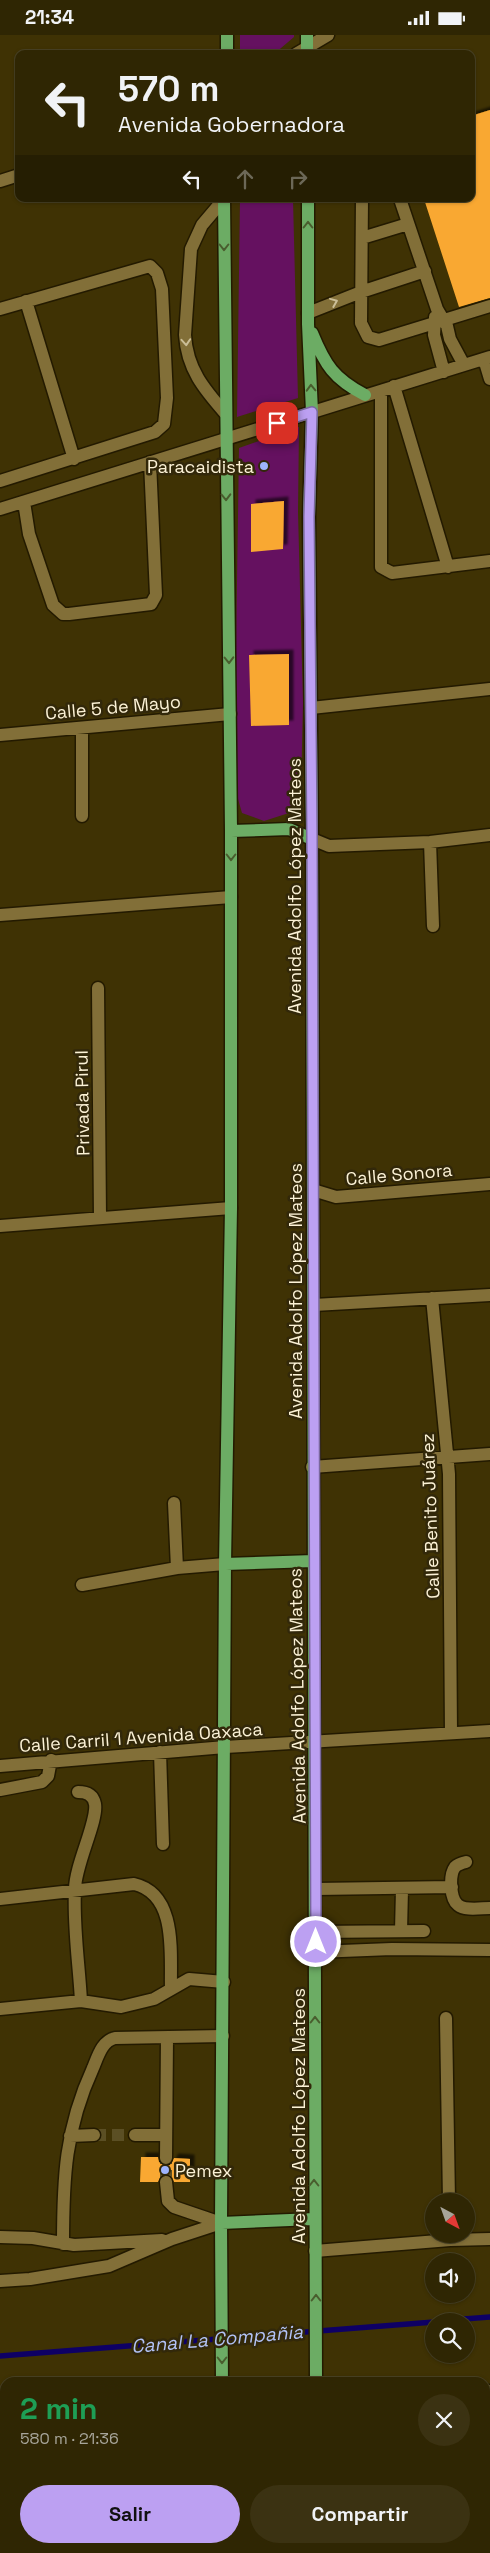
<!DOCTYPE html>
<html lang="es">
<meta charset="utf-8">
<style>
:root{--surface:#2f2603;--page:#3b3212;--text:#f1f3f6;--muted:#a7a59a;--line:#4a4325;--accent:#bca0f2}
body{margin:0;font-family:"Space Grotesk",sans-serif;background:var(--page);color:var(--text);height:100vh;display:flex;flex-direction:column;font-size:19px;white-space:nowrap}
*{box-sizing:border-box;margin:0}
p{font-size:16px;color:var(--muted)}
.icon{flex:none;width:28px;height:28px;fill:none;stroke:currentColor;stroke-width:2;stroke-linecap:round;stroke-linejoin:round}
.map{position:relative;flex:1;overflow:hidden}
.panel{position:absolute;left:0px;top:2342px;width:490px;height:176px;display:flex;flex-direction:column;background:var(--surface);border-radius:15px 15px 0 0;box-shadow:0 1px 4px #0004,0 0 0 1px var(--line)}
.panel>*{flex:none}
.guide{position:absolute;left:15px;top:15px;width:460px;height:152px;border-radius:10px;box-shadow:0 1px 4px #0004,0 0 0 1px var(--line);background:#2f2603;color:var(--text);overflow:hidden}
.needle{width:32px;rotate:139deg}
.tools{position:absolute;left:425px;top:2158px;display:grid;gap:10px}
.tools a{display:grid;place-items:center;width:50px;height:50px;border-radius:50%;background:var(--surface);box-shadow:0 1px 4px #0004,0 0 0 1px var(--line);font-size:25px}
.pin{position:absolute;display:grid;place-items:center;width:42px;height:42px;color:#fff;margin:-21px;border-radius:10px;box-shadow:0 2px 8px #0006}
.me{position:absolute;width:55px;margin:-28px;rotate:0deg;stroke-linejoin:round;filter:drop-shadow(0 0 4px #0008)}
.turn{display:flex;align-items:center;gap:18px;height:105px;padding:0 20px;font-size:22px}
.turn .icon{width:65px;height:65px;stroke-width:2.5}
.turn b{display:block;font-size:35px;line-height:42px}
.lanes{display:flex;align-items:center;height:48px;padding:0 20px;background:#0003;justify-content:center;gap:25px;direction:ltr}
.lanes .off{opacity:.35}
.round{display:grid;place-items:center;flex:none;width:52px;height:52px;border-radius:26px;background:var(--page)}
.head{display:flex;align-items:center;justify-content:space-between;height:85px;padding:0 20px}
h1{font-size:30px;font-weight:800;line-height:38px;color:#1e9e55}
.button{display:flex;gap:10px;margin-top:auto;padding:10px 20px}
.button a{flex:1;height:58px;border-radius:30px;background:var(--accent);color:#111;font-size:20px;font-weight:800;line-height:58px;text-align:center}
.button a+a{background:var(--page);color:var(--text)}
.status{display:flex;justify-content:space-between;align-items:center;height:35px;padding:0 25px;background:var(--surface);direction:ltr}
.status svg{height:14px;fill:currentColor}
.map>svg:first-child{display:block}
.green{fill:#651160}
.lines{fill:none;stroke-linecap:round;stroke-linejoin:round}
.stream{stroke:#0e0065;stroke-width:5.5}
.building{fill:#f9a831;filter:url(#shadow)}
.minor-tunnel{stroke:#5b4f24;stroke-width:12;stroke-dasharray:12 6;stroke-linecap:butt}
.minor-casing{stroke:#231a00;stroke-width:15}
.major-casing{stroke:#231a00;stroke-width:15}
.minor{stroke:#826f38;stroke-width:12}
.major{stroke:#6cac64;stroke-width:12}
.oneway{stroke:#495d2e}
.oneway2{stroke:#cbbe97}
.route-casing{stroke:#7a689d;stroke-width:12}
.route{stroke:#bca0f2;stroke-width:9}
.poi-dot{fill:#9eb4fd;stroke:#32280a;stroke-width:2}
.labels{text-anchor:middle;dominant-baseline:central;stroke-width:5;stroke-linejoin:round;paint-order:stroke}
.poi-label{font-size:18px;fill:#fcf2d6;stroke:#32280a;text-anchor:end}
.street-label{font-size:18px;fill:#fcf2d6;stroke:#32280a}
.water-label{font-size:19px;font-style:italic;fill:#b2c2f5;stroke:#32280a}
</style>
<div class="status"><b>21:34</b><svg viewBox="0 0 49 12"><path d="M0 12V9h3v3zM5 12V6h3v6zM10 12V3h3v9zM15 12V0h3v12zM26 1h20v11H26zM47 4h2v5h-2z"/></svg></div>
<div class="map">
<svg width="490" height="2518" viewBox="0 0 490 2518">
<defs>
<filter id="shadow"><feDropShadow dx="4.5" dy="-4.5" stdDeviation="1" flood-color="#0009"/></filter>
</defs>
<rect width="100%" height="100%" fill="#3f3204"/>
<path class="green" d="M240,0h54v2l-20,17h-34z
M240,164h53l5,199 -61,19z
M299,392l-1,85 5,191 -2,88 -9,21 -28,9 -22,-8 -8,-28 5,-337z"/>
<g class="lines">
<path class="stream" d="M438,2286l52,-4
M0,2321l434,-34"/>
</g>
<path class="building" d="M490,75v188l-31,9 -35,-108h47v-83z
M284,466l-1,48 -32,3v-48z
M289,619v71l-38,1 -2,-71z
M141,2122h17l1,5 6,4 5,-1 4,-7 16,1v23h-16l-2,-5 -6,-3 -5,2 -3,6h-18z"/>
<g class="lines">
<path class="minor-tunnel" d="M94,2100h41
M166,2147v-24"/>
<defs>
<path id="minor" d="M296,19l32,-19
M0,146l19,-6
M224,164l-22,26 -11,24 -6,86c2,34 19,54 40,78
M362,164l-1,124 7,14 11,3 111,-34
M400,164l37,110 10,17 3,13 14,26
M362,203l46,-14
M26,266l48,158
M0,274l150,-43 7,7 5,16 5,109 -3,26 -9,8 -155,49
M308,278l53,-21 64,-21
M435,282l-1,18 10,37
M484,324l6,20
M394,351l54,181
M381,356v176l11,6 98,-12
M24,467l5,32 24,71 10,9h6l82,-10 5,-9 -6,-133
M0,474l490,-152
M311,673l179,-19
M82,693v88
M0,700l230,-21
M312,804l17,7 101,-4 60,-7
M430,807l3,84
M0,880l231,-18
M98,953l2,229
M313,1155l23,7 154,-13
M0,1191l231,-18
M432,1263l17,176 2,259
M314,1270l176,-10
M312,1432l178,-13
M174,1468l3,65
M82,1550l95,-17 48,-4
M160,1717l3,92
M0,1731l225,-19 265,-16
M0,1755l42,-8 6,-6 3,-16
M78,1757c8,0 15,2 17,12 3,17 -20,61 -20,85 -2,37 4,75 6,112
M466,1827c-4,1 -8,2 -11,5 -6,8 -5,32 3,38 7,6 23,3 32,3
M316,1854l136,-2
M0,1864l134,-15c44,10 36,71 37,105
M401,1896l1,-42
M315,1897l109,-1
M316,1917l76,-3 98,1
M0,1974l81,-8 40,6 33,-8 35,-20 35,3
M446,1983l3,183
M135,2100h30
M70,2101l24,-1
M166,2123l1,-120
M166,2147l2,19 6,6 47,16
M0,2202l33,1 41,7 88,-5
M63,2209c0,-66 2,-115 30,-176 5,-12 9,-27 22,-30l108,-2
M315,2216l135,-11 40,-1
M0,2246l30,-2 79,-13 63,-27 49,-16
M485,2356h5
M0,2388l5,-1
M108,2518v-4
M433,2518v-4"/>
<path id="major" d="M307,0v19
M227,19v-19
M308,164v125l4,88 -3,105 3,318 4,1548
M312,298c13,32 22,46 53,62
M231,796l58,-2 23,10
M225,1529l88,-3
M221,2188l93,-4
M222,2348l-1,-160 4,-659 6,-356v-377l-7,-632
M223,2514v4
M314,2518v-4"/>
</defs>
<use href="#minor" class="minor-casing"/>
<use href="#major" class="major-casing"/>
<use href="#minor" class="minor"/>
<use href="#major" class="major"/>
</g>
<defs><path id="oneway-chevron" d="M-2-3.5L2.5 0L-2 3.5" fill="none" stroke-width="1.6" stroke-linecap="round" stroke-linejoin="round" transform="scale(1.25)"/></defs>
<g class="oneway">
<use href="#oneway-chevron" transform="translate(308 190) rotate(-90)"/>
<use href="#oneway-chevron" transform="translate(224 212) rotate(90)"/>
<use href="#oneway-chevron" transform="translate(311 353) rotate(-92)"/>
<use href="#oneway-chevron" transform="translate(226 462) rotate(89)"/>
<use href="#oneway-chevron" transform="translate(229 625) rotate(89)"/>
<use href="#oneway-chevron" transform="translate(231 822) rotate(90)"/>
<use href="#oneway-chevron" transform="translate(315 1985) rotate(-90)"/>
<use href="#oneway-chevron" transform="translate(314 2148) rotate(-90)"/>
<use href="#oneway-chevron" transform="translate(316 2263) rotate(-90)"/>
<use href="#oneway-chevron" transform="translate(222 2325) rotate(90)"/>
</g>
<g class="oneway2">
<use href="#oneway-chevron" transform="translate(334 267) rotate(-22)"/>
<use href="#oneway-chevron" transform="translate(186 307) rotate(86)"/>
</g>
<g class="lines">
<defs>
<path id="route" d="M277,388l35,-11 -3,105 3,318 4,1107"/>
</defs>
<use href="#route" class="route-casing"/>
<use href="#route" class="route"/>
</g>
<g class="poi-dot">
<circle cx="264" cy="431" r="5"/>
<circle cx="165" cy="2135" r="5"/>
</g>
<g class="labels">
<g class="poi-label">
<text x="254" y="431">Paracaidista</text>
<text x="175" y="2135" text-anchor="start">Pemex</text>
</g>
<g class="street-label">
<text transform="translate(113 672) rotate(-5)">Calle 5 de Mayo</text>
<text transform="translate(294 851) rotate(-90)">Avenida Adolfo López Mateos</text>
<text transform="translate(82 1068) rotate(-91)">Privada Pirul</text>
<text transform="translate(399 1139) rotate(-5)">Calle Sonora</text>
<text transform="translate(295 1256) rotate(-90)">Avenida Adolfo López Mateos</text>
<text transform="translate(430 1481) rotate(-92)">Calle Benito Juárez</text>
<text transform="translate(297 1661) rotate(-91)">Avenida Adolfo López Mateos</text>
<text transform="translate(141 1702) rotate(-4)">Calle Carril 1 Avenida Oaxaca</text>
<text transform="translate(298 2081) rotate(-90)">Avenida Adolfo López Mateos</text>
</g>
<g class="water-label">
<text transform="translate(217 2304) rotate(-5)">Canal La Compañia</text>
</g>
</g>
</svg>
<div class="tools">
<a><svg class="needle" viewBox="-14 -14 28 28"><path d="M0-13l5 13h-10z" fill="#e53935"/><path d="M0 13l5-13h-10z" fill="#a7a59a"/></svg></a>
<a><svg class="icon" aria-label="sound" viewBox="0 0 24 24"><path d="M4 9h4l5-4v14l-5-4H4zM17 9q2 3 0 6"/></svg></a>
<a><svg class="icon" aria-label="search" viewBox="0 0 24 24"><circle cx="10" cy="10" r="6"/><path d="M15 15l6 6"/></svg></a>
</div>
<div class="pin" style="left:277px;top:388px;background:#d93025"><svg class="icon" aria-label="arrive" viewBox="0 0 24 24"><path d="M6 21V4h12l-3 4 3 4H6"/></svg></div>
<svg class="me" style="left:316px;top:1907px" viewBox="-20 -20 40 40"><circle r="17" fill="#bca0f2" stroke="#fff" stroke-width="3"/><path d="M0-11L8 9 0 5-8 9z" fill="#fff"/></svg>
<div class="guide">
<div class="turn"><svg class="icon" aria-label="left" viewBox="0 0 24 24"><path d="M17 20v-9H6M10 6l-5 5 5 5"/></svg><div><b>570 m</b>Avenida Gobernadora</div></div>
<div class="lanes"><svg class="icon" aria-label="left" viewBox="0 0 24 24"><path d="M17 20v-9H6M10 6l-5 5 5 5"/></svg><svg class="icon off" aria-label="ahead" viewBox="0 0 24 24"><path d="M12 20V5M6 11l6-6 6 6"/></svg><svg class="icon off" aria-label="right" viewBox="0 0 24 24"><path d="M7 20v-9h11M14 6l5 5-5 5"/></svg></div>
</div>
<section class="panel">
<div class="head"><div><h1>2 min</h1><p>580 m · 21:36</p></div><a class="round"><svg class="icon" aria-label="close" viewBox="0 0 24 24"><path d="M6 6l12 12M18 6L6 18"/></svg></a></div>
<div class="button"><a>Salir</a><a>Compartir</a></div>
</section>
</div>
